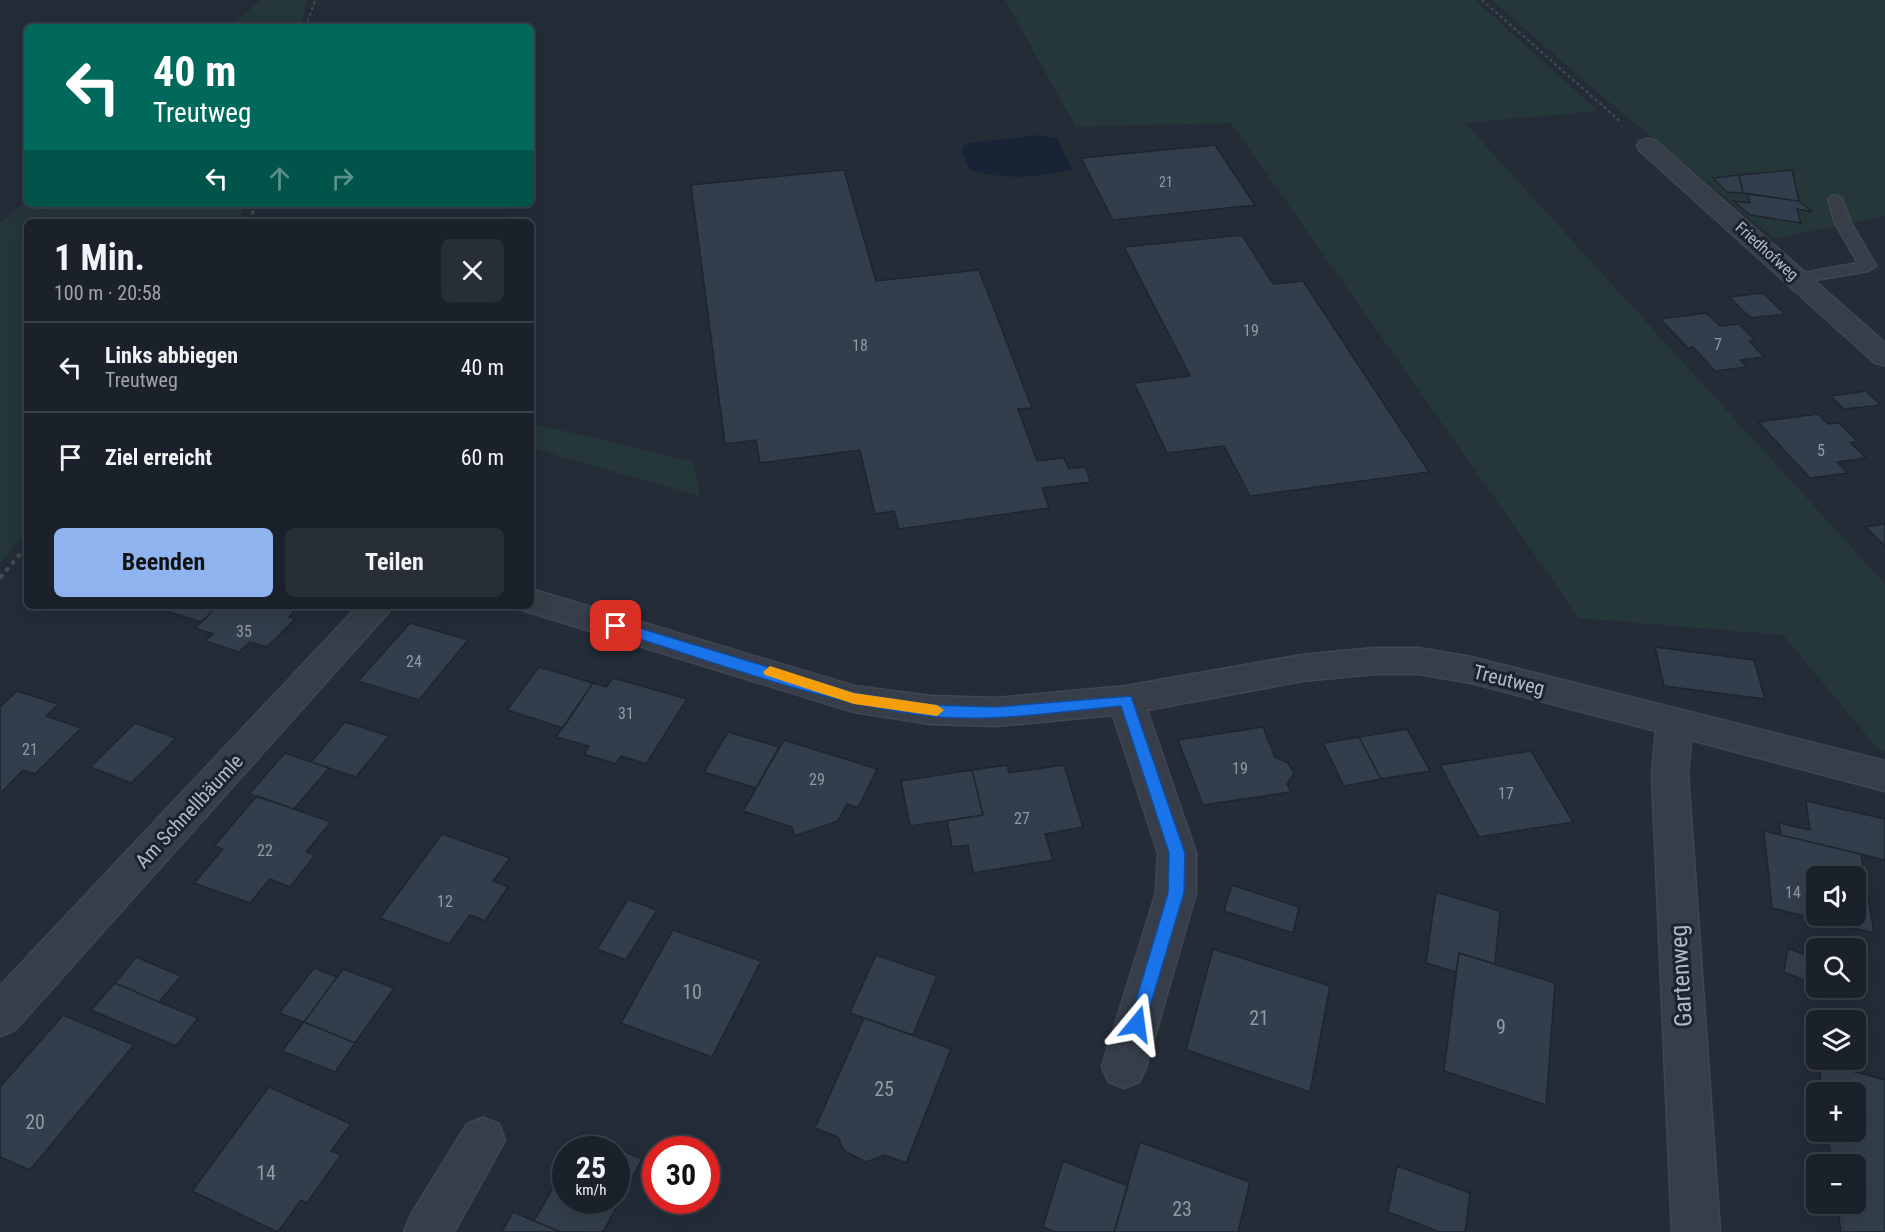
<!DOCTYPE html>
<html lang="de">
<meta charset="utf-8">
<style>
:root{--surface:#1b212a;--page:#282e36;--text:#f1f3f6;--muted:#a0a3a8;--line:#393e47;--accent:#8eb3ee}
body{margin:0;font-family:"Roboto Condensed",sans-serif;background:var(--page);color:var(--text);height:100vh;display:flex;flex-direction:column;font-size:22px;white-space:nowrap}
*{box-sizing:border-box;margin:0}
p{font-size:20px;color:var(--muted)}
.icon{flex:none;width:33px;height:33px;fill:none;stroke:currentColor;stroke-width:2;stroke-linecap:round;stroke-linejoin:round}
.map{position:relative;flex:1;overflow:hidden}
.sheet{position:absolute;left:24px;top:219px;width:510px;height:390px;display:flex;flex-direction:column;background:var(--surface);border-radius:9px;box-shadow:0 6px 24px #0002,0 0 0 2px var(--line)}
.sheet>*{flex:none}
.top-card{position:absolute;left:24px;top:24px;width:510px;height:183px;border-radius:9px;box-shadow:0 6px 24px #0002,0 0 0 2px var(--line);background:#00695c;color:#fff;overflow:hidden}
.controls{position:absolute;left:1806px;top:866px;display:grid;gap:12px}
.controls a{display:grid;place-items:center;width:60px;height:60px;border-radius:9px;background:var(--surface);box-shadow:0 6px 24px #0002,0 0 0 2px var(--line);font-size:30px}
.speed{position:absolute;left:552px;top:1136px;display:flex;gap:12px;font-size:30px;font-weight:700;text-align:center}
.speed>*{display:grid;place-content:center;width:78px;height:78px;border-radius:50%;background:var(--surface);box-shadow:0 6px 24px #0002,0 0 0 2px var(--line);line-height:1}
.speed small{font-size:15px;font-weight:400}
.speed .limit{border:9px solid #d22;background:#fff;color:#111}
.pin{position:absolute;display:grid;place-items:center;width:51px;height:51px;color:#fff;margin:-26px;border-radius:12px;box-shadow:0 3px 9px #0006}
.me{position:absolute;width:66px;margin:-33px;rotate:16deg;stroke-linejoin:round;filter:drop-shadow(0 0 4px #0008)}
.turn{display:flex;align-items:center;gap:21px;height:126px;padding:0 30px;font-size:27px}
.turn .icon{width:78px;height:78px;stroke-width:2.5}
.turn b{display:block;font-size:42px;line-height:51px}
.lanes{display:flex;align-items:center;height:57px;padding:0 30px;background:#0003;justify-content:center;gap:30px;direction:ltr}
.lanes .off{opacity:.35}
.round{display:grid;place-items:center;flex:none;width:63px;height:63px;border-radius:9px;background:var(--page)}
.head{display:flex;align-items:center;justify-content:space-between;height:102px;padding:0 30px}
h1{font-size:36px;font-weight:700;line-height:45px}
.action{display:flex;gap:12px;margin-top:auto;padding:12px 30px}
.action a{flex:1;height:69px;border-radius:9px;background:var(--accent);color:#111;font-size:24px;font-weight:700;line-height:69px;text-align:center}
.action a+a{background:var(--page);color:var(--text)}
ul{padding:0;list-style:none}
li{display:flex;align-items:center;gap:18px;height:90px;padding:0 30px;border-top:2px solid var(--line)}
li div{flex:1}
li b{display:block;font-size:22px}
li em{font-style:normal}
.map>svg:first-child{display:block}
.green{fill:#263739}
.water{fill:#182435}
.building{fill:#333e4c;stroke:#1e252f;stroke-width:1.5;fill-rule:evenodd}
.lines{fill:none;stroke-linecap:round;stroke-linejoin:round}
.service-casing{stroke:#404751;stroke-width:3}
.minor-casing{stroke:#404751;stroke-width:3}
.path-far2{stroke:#3e5051;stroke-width:2;stroke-dasharray:3 3;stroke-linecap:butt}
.path-far1{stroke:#3e5051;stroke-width:3;stroke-dasharray:4 4;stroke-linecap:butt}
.path{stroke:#3e5051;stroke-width:4;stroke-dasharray:4.5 4.5;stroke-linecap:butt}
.service{fill:#373e49;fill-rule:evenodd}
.minor{fill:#373e49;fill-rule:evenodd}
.route{fill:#1a73e8;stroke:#114b97;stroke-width:1.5}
.slow{fill:#f59e0b}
.labels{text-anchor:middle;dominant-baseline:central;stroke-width:6;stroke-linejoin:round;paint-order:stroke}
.far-number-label{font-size:14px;fill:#9199a5}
.far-street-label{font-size:16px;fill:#b2b9c4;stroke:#1c232d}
.number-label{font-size:16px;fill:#9199a5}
.street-label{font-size:20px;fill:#b2b9c4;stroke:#1c232d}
.near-number-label{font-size:20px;fill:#9199a5}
.near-street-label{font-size:24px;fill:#b2b9c4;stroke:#1c232d}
</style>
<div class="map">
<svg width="1885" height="1232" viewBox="0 0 1885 1232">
<rect width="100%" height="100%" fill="#242c38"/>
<path class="green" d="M261,0h47l-8,27h-70z
M1005,0h470l123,111 -133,12 420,461v167l-7,-2 -95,-114 -204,-17 -348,-495 -155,4z
M1492,0h393v216l-110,23 -184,-152z
M27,200v4h218l-5,18h-213v309l-27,32v-340z
M531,423l162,39 7,34 -169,-48z"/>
<path class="water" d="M1040,135l17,3 15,31c-32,9 -69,11 -102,1l-9,-19 5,-8z"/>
<path class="building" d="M1215,145l40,60 -142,15 -32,-62z
M844,170l32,111 103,-11 53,138 -14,1 19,52 27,-3 5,11 16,-2 6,15 -49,6 7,20 -150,21 -5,-18 -19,3 -15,-64 -100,13 -4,-23 -31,4 -34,-259z
M1792,170l7,31 -56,-8 -4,-18z
M1739,175l4,18 -16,-1 -14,-14z
M1747,194l52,7 13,11 -15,-3 4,14 -51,-8 -16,-14 16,2z
M1242,235l31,49 30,-3 126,191 -179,24 -26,-50 -57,7 -33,-70 56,-7 -66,-129z
M1763,293l22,21 -34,4 -22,-21z
M1706,313l14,13 19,-2 16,16 -6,1 15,16 -24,3 7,7 -32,4 -22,-24 -5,1 -28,-29z
M1866,391l15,14 -37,4 -13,-13z
M1818,414l10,10 11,-1 18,18 -6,2 15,15 -29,4 11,11 -38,5 -52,-56z
M1885,524v22l-19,-19z
M175,606h43l-17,16 -32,-10z
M218,606h81l-10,11 6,2 -28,28 -17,-5 -11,10 -34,-11 8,-7 -18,-6z
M410,623l58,17 -49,60 -61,-19z
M1655,647l99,13 11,39 -101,-13z
M539,667l54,16 -30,45 -56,-18z
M613,678l74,21 -41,65 -25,-8 -5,8 -32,-10 5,-8 -33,-9 37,-54 13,4z
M17,691l41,13 -12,12 35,12 -46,46 -12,-4 -23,24v-87z
M345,722l44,14 -33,41 -45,-15z
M135,723l41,15 -45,45 -41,-16z
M1263,727l12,30 13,6 6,10 -7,11 4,8 -88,13 -25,-65z
M1407,729l23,42 -49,8 -22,-42z
M728,732l51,15 -23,41 -52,-16z
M1359,737l22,42 -37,7 -21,-43z
M784,740l93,29 -19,39 -11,-4 -9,17 -43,15 -3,-9 -49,-16z
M1531,751l42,71 -94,15 -39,-72z
M285,753l44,15 -35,41 -45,-15z
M1007,765l2,8 55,-8 19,62 -38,7 8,26 -80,13 -5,-28 -16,2 -5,-26 36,-6 -11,-45z
M972,770l11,45 -73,11 -9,-45z
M257,796l74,26 -25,30 9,3 -25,32 -20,-8 -20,24 -56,-20 29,-34 -9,-3z
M1806,801l79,18v41l-104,-25 -2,-12 31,7z
M1764,831l97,23 13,79 -102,-25zM1816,876h40v39h-40z
M442,834l68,24 -17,23 15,6 -23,34 -15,-6 -21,29 -69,-26z
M1232,885l67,22 -6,26 -69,-22z
M1436,892l64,19 -5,53 -36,-11 -3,19 -30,-9z
M628,899l29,11 -31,50 -29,-11z
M673,930l88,31 -49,96 -91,-34z
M1788,948l28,11v26l-32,-13z
M1213,949l117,37 -20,106 -124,-42z
M1459,953l96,30 -9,122 -102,-34z
M876,955l61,21 -24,59 -63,-22z
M136,957l45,19 -22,26 -44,-19z
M314,968l23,9 -33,45 -25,-9z
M343,969l51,19 -39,55 -51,-21z
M115,983l44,19 39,16 -22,28 -85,-36z
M1821,987h32l-1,12z
M63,1015l71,30 -104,125 -30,-13v-70z
M864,1018l87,31 -45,114 -21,-8 -19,7 -22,-11 -6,-14 -23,-9z
M304,1022l51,21 -20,29 -53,-21z
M1819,1062l66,18v152h-44l-4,-29h19v-39h-24l-5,-33h29v-39h-34z
M269,1087l82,37 -20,27 10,4 -34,48 -6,-3 -23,32 -86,-41z
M583,1134l59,25 -39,73h-42l-27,-11 32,-56v35h50v-51h-42z
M1140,1142l110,40 -12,50h-124z
M1063,1161l65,25 -14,46h-58l-13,-5z
M1397,1166l73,27 -5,39h-25l-52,-20z
M513,1212l21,9 27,11h-59z"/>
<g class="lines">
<defs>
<path id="service" d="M1835,195l7,4 9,24 25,43 -8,5 -70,12 -6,-2 -2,-3 2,-3 66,-12 -23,-40 -7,-24z"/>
<path id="minor" d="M1648,139l8,2 229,202v22l-10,-2 -235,-212 -3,-5 3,-5z
M531,589l323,97 77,10 65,2 130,-12 176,-31 72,-7h45l52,9 414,104v30l-194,-51 -3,34 32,458h-48l-20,-458 4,-43 -185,-48 -52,-9h-45l-72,7 -155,29 49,143v40l-50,174 -7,15 -15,6 -15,-6 -7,-15 54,-174 2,-40 -45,-138 -117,11 -65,-2 -77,-12 -335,-103 -1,-3h13z
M358,606h36l-379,424 -15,6v-50z
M483,1118l16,6 6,16 -51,92h-50l7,-17 56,-91z"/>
</defs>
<use href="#service" class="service-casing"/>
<use href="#minor" class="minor-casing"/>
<path class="path-far2" d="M1482,0l139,122
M306,27l9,-27
M253,213l2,-9"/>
<path class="path-far1" d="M250,222l3,-11"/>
<path class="path" d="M0,578l27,-32"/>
<use href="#service" class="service"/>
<use href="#minor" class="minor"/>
</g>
<path class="route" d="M616,621l238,72 77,12 65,2 135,-11 54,157 -1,40 -41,137 -6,2 -6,-2 -2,-6 39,-131 1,-40 -48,-147c-64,6 -129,17 -192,10 -109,-13 -214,-54 -318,-86l-2,-4z"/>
<path class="slow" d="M770,666l84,27 83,12 7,5 -7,6 -83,-12 -89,-29 -2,-3z"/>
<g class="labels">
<g class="far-number-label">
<text x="1166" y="182">21</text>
</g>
<g class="far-street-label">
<text transform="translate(1767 251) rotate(42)">Friedhofweg</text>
</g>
<g class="number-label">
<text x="1251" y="330">19</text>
<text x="1718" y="344">7</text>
<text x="860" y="345">18</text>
<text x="1821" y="450">5</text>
<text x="244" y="631">35</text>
<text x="414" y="661">24</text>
<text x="626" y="713">31</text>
<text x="30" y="749">21</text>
<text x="1240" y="768">19</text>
<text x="817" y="779">29</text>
<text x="1506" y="793">17</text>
<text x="1022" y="818">27</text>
<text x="265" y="850">22</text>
<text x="1793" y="892">14</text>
<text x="445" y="901">12</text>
</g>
<g class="street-label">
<text transform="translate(1509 680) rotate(14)">Treutweg</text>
<text transform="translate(189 811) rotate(-47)">Am Schnellbäumle</text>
</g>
<g class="near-number-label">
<text x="692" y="992">10</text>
<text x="1259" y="1018">21</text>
<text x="1501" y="1027">9</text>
<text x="884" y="1089">25</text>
<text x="35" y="1122">20</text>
<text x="266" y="1173">14</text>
<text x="1182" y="1209">23</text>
</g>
<g class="near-street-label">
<text transform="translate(1681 976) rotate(-93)">Gartenweg</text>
</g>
</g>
</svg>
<div class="controls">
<a><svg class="icon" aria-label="sound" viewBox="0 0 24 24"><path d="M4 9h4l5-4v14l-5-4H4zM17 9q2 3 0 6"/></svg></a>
<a><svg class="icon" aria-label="search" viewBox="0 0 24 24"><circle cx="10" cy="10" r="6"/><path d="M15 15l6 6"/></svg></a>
<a><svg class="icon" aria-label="layers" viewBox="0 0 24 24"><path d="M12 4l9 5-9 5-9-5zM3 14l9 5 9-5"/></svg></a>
<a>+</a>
<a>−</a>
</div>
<div class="speed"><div>25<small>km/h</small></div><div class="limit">30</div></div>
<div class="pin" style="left:616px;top:626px;background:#d93025"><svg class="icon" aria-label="arrive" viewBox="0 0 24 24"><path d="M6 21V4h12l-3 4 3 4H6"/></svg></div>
<svg class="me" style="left:1137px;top:1024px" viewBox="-20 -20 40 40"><path d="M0-17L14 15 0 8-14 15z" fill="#1a73e8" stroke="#fff" stroke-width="4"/></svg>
<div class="top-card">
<div class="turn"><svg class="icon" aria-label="left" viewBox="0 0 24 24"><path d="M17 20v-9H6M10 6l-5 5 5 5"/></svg><div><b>40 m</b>Treutweg</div></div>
<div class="lanes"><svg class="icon" aria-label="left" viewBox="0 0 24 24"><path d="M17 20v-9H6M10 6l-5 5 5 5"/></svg><svg class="icon off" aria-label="ahead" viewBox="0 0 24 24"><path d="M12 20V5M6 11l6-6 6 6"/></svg><svg class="icon off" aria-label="right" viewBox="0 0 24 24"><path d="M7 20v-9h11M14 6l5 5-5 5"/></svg></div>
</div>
<section class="sheet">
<div class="head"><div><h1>1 Min.</h1><p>100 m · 20:58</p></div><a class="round"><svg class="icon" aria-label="close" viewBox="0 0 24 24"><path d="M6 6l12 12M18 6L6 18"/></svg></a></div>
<ul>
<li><svg class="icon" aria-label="left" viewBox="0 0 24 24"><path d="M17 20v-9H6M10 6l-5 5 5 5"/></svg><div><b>Links abbiegen</b><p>Treutweg</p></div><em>40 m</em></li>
<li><svg class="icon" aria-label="arrive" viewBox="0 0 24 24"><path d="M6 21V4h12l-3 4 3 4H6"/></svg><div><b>Ziel erreicht</b></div><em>60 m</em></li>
</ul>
<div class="action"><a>Beenden</a><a>Teilen</a></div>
</section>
</div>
